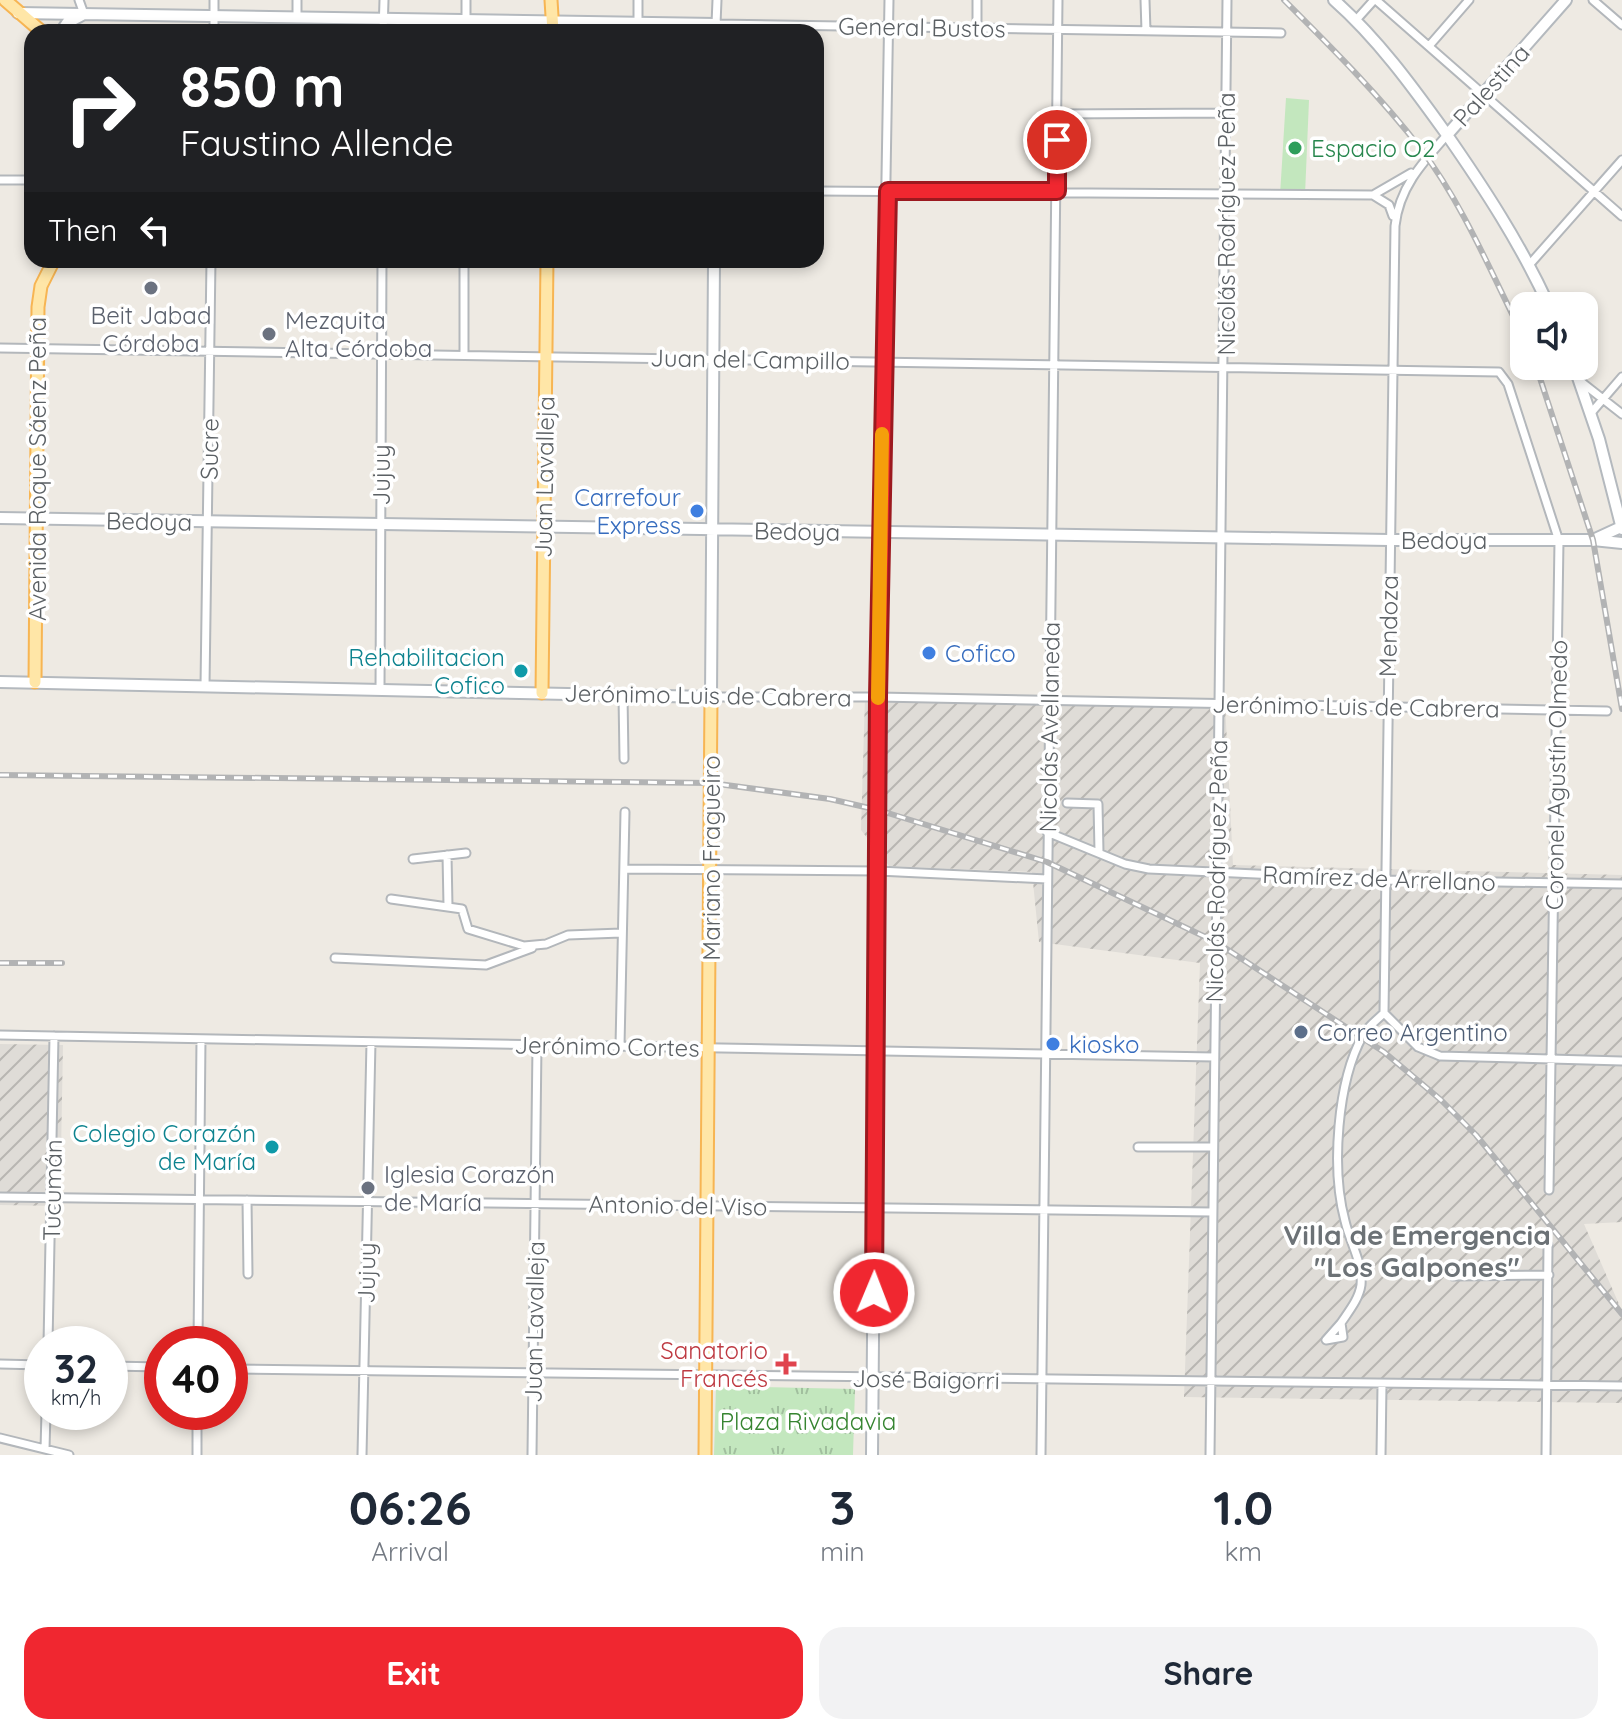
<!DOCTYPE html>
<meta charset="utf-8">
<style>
:root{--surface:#fff;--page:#f2f2f3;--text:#1f2937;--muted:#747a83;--accent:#f02730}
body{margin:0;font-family:Quicksand,sans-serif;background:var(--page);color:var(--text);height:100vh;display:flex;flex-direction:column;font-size:30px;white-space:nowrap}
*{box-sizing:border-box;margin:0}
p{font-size:26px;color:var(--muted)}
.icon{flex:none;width:44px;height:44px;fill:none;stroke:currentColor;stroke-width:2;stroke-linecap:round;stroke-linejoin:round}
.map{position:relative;height:1455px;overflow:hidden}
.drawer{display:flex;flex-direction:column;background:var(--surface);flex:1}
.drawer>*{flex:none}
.top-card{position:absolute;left:24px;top:24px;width:800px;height:244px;border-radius:24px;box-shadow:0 4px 12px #0003;background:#202124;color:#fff;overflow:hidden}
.controls{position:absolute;left:1510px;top:292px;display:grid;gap:16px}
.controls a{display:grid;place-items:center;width:88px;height:88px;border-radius:16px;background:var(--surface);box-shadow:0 4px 12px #0003;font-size:40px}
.speed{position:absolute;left:24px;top:1326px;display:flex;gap:16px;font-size:40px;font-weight:700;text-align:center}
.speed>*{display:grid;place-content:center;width:104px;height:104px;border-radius:50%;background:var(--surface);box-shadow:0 4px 12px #0003;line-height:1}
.speed small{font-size:20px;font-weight:400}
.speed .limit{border:12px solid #d22;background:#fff;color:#111}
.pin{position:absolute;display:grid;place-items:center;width:68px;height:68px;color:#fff;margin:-34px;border:4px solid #fff;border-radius:50%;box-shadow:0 2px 8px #0007}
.me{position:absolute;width:88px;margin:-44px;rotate:1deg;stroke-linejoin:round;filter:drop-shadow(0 0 6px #0008)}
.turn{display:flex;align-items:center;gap:28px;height:168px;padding:0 24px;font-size:36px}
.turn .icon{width:104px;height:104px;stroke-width:2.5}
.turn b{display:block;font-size:56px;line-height:68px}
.then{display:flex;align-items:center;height:76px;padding:0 24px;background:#0003;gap:16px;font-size:30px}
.eta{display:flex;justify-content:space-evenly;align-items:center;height:136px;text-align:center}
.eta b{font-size:48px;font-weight:700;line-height:56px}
.action{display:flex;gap:16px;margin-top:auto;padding:16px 24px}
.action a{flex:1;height:92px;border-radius:24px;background:var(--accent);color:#fff;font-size:32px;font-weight:700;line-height:92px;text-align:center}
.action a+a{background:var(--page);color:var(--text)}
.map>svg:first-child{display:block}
.industrial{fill:url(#industrial-furrows)}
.grass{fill:url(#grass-tufts)}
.pitch{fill:#c3e7be}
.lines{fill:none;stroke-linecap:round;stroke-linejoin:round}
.street-casing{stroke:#b3b7bb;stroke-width:11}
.secondary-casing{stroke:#b4b9be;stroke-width:14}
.primary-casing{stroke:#f7b553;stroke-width:15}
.street{stroke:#fff;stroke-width:7}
.secondary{stroke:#fff;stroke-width:10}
.primary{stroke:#ffe6a7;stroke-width:11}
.rail-casing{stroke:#b2b3b4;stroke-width:6}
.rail{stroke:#fff;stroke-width:3;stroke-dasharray:9;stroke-linecap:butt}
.route-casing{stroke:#9c191f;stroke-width:20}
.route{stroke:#f02730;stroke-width:14}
.slow{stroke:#f59e0b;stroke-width:14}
.leisure-dot{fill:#2e9e5b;stroke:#fff;stroke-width:3}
.worship-dot{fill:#6b7280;stroke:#fff;stroke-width:3}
.shop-dot{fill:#3f7fe0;stroke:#fff;stroke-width:3}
.culture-dot{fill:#0f9aa8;stroke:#fff;stroke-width:3}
.service-dot{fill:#5c6f8a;stroke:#fff;stroke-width:3}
.health-dot{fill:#e0444e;stroke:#fff;stroke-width:3}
.labels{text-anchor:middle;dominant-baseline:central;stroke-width:7;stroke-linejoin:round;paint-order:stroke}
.street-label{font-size:24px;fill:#5b6064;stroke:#fff}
.leisure-label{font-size:24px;fill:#27864d;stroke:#fff;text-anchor:start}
.worship-label{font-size:24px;fill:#5b616d;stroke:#fff;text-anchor:start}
.shop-label{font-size:24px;fill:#366cbe;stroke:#fff;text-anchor:start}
.culture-label{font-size:24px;fill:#0d838f;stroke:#fff;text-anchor:end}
.service-label{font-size:24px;fill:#4e5e75;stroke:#fff;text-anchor:start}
.health-label{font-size:24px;fill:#be3a42;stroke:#fff;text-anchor:end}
.park-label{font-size:24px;fill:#378531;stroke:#fff}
.quarter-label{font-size:28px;font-weight:bold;fill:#6c7276;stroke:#fff}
</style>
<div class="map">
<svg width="1622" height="1455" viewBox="0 0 1622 1455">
<defs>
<pattern id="industrial-furrows" width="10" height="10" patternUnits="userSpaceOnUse" patternTransform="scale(2)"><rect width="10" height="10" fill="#dfdcd7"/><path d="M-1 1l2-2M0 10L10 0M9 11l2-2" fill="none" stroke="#b8b6b2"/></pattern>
<pattern id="grass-tufts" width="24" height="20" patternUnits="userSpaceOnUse" patternTransform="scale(2)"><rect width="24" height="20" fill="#c3e7be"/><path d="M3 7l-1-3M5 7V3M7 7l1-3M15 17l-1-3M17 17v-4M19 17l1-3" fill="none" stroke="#a1bf9e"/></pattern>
</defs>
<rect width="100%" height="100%" fill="#eeeae3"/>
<path class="industrial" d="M865,697l360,5 8,163 389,10v347l-38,2 38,87v92l-438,-6 16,-434 -161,-21 -7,-70 -143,-6 -28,-36z
M0,1044l63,1 -3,161 -60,-1z"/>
<path class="grass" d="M716,1386l139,3 -2,66h-139z"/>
<path class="pitch" d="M1286,98l23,2 -4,95h-25z"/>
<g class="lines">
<defs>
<path id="street" d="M79,0l5,14
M638,0v23
M717,0l-1,24 565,9
M1145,0l1,31
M1376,0l246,216
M1593,0l29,25
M297,17v-17
M1356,20l18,-20
M977,28v-28
M214,32v-32
M383,32l1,-32
M466,32v-32
M1429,46l40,-46
M1057,114l169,-1
M1447,135c-25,28 -48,53 -52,91l-11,787 34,34 22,9 182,5
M0,180h32
M816,191l557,4 38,-22
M1373,195l16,10 4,11
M464,260v95
M1530,264l92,-104
M0,348l1499,24 9,12 51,157 -10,649
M1580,381l42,33
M1591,413l31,-36
M880,532l9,-532
M205,686l6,-426
M380,690l2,-430
M623,695l1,64
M711,697h167l729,14
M1067,803l31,1 1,48
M1047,832l78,32 24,5 236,11 237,4
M447,855l1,51
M413,859l53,-6
M624,869l254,2 169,8
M391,899l71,10 6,20 56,17 22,-2 22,-9 53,-2
M335,958l151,7 46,-17
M0,1035l1214,22
M620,1046l5,-234
M1138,1147h75
M0,1197l1212,15
M247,1200l1,74
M1453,1276l96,-1
M1341,1323l-15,17 17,-3 -2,-14c8,-12 18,-24 20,-38 2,-23 -11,-42 -16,-64 -14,-52 -8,-139 18,-186 5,-9 14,-15 21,-22
M48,1344l6,-308
M198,1344l3,-305
M0,1364l42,1
M110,1366l52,1
M230,1369l1392,17
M0,1438l69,17
M45,1449l1,-37
M197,1455v-43
M362,1455l9,-413
M532,1455l5,-410
M1041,1455l17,-1455
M1210,1455c3,-485 15,-970 17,-1455
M1381,1455l1,-70
M1546,1455l2,-210"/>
<path id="secondary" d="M1334,0c43,38 78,86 111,132 39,56 75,111 104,174
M18,13l698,11v8
M61,32l6,-9 15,-8
M1447,135l119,-135
M1574,366l25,73 23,90
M0,518l1389,22h204l29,3
M1595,539l26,-12
M0,682l711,15 3,-437
M872,1455l8,-923"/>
<path id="primary" d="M5,0l37,32
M551,0l2,32
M35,682l3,-375 3,-21 13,-26
M542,693l5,-433
M705,1455l6,-758"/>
</defs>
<use href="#street" class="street-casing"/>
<use href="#secondary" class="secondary-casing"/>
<use href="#primary" class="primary-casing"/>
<use href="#street" class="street"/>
<use href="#secondary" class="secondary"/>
<use href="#primary" class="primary"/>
<defs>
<path id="rail" d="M1284,0c48,48 96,96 137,149 43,57 71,126 103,189
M1536,366l57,174 29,169
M0,775l711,8 119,16 48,11 169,52 169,80 168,110 57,48 35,35 146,179
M0,963h62"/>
</defs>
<use href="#rail" class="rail-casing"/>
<use href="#rail" class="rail"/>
</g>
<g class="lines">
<defs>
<path id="route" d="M874,1293l4,-596 10,-506h169v-51"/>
</defs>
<use href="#route" class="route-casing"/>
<use href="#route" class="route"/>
<path class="slow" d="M878,698l4,-264"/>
</g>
<circle class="leisure-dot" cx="1295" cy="148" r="8"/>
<g class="worship-dot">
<circle cx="151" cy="288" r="8"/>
<circle cx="269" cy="334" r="8"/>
<circle cx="368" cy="1188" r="8"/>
</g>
<g class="shop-dot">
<circle cx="697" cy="511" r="8"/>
<circle cx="929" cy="653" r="8"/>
<circle cx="1053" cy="1044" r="8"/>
</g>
<g class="culture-dot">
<circle cx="521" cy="671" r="8"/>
<circle cx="272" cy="1147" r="8"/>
</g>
<circle class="service-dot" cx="1301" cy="1032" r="8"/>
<path class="health-dot" d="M782 1352h8v8h8v8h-8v8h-8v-8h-8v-8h8z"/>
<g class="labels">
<g class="street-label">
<text transform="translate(922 27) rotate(1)">General Bustos</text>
<text transform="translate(1491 85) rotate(-48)">Palestina</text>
<text transform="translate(1226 224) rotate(-90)">Nicolás Rodríguez Peña</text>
<text transform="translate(750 359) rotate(1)">Juan del Campillo</text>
<text transform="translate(209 449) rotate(-89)">Sucre</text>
<text transform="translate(37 469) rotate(-90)">Avenida Roque Sáenz Peña</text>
<text transform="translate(381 475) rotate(-90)">Jujuy</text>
<text transform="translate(544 477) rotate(-89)">Juan Lavalleja</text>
<text transform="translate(149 521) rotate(1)">Bedoya</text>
<text transform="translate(797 531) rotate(1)">Bedoya</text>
<text x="1444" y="540">Bedoya</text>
<text transform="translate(1388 626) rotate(-89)">Mendoza</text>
<text transform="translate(708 695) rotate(1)">Jerónimo Luis de Cabrera</text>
<text transform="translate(1356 706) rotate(1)">Jerónimo Luis de Cabrera</text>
<text transform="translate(1049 727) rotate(-89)">Nicolás Avellaneda</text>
<text transform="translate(1556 775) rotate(-89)">Coronel Agustín Olmedo</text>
<text transform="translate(711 858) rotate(-90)">Mariano Fragueiro</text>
<text transform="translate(1216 871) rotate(-89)">Nicolás Rodríguez Peña</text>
<text transform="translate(1379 878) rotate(2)">Ramírez de Arrellano</text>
<text transform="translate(607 1046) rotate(1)">Jerónimo Cortes</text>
<text transform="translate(52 1190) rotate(-89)">Tucumán</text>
<text transform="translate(678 1205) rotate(1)">Antonio del Viso</text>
<text transform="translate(366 1273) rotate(-89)">Jujuy</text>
<text transform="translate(534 1322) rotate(-89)">Juan Lavalleja</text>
<text transform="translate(926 1379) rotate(1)">José Baigorri</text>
</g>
<g class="leisure-label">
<text x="1311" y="148">Espacio O2</text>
</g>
<g class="worship-label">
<text x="151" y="315" text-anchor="middle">Beit Jabad<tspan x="151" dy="28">Córdoba</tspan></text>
<text x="285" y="320">Mezquita<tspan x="285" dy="28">Alta Córdoba</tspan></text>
<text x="384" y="1174">Iglesia Corazón<tspan x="384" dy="28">de María</tspan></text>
</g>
<g class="shop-label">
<text x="681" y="497" text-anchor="end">Carrefour<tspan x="681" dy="28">Express</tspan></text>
<text x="945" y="653">Cofico</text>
<text x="1069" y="1044">kiosko</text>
</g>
<g class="culture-label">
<text x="505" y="657">Rehabilitacion<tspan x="505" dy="28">Cofico</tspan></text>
<text x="256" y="1133">Colegio Corazón<tspan x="256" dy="28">de María</tspan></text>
</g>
<g class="service-label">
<text x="1317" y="1032">Correo Argentino</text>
</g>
<g class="health-label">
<text x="768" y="1350">Sanatorio<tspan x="768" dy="28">Francés</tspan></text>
</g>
<g class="park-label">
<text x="808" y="1421">Plaza Rivadavia</text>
</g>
<g class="quarter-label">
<text x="1417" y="1234">Villa de Emergencia<tspan x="1417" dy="32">"Los Galpones"</tspan></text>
</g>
</g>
</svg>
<div class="controls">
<a><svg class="icon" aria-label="sound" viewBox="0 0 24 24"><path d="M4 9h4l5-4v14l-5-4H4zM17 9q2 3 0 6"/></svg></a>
</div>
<div class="speed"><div>32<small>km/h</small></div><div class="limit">40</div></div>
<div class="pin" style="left:1057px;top:140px;background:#d93025"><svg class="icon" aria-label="arrive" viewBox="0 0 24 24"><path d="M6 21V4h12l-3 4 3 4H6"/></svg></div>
<svg class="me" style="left:874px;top:1293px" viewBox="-20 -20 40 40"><circle r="17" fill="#f02730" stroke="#fff" stroke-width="3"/><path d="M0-11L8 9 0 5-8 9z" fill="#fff"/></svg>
<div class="top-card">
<div class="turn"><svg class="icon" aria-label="right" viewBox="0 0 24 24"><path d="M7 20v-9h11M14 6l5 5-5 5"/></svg><div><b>850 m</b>Faustino Allende</div></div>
<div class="then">Then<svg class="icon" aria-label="left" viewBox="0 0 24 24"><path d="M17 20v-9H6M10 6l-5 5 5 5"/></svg></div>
</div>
</div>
<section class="drawer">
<div class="eta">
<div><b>06:26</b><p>Arrival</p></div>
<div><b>3</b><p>min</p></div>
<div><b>1.0</b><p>km</p></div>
</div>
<div class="action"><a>Exit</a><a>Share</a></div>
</section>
